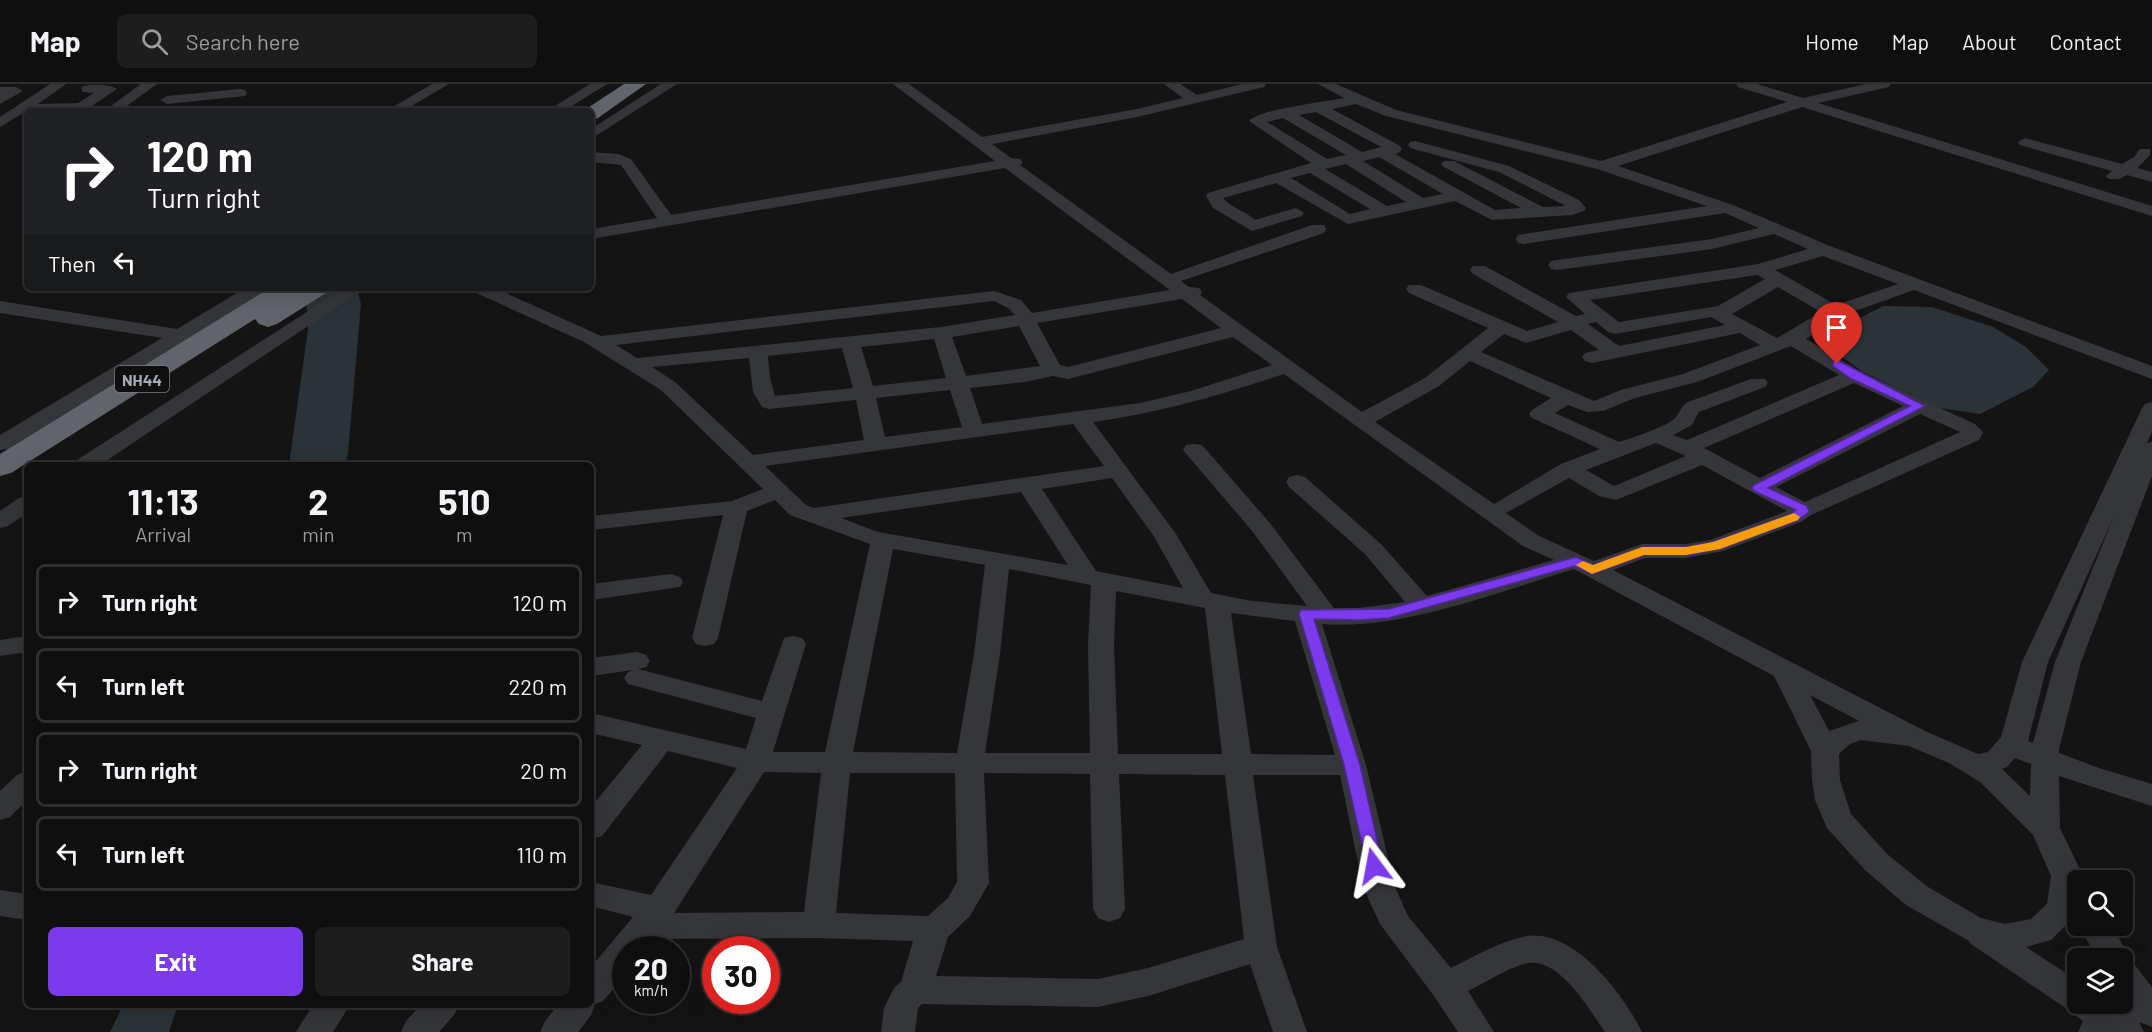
<!DOCTYPE html>
<style>
:root{--surface:#0f0f10;--page:#1d1d1e;--text:#f1f3f6;--muted:#9b9c9f;--line:#2f2f30;--accent:#7c3aed}
body{margin:0;font-family:Barlow,sans-serif;background:var(--page);color:var(--text);height:100vh;display:flex;flex-direction:column;font-size:22px;white-space:nowrap}
*{box-sizing:border-box;margin:0}
p{font-size:20px;color:var(--muted)}
.icon{flex:none;width:33px;height:33px;fill:none;stroke:currentColor;stroke-width:2;stroke-linecap:round;stroke-linejoin:round}
.map{position:relative;flex:1;overflow:hidden}
.drawer{position:absolute;left:24px;top:378px;width:570px;height:546px;display:flex;flex-direction:column;background:var(--surface);border-radius:9px;box-shadow:0 6px 24px #0002,0 0 0 2px var(--line)}
.drawer>*{flex:none}
.hud{position:absolute;left:24px;top:24px;width:570px;height:183px;border-radius:9px;box-shadow:0 6px 24px #0002,0 0 0 2px var(--line);background:#202124;color:#fff;overflow:hidden}
.buttons{position:absolute;left:2067px;top:786px;display:grid;gap:12px}
.buttons a{display:grid;place-items:center;width:66px;height:66px;border-radius:9px;background:var(--surface);box-shadow:0 6px 24px #0002,0 0 0 2px var(--line);font-size:30px}
.speed{position:absolute;left:612px;top:852px;display:flex;gap:12px;font-size:30px;font-weight:700;text-align:center}
.speed>*{display:grid;place-content:center;width:78px;height:78px;border-radius:50%;background:var(--surface);box-shadow:0 6px 24px #0002,0 0 0 2px var(--line);line-height:1}
.speed small{font-size:15px;font-weight:400}
.speed .limit{border:9px solid #d22;background:#fff;color:#111}
.pin{position:absolute;display:grid;place-items:center;width:51px;height:51px;color:#fff;margin:-62px -26px;border-radius:50% 50% 50% 0;rotate:-45deg;box-shadow:0 0 6px #0007}
.pin .icon{rotate:45deg}
.me{position:absolute;width:66px;margin:-33px;rotate:347deg;stroke-linejoin:round;filter:drop-shadow(0 0 4px #0008)}
.turn{display:flex;align-items:center;gap:21px;height:126px;padding:0 24px;font-size:27px}
.turn .icon{width:78px;height:78px;stroke-width:2.5}
.turn b{display:block;font-size:42px;line-height:51px}
.then{display:flex;align-items:center;height:57px;padding:0 24px;background:#0003;gap:12px;font-size:22px}
.eta{display:flex;justify-content:space-evenly;align-items:center;height:102px;text-align:center}
.eta b{font-size:36px;font-weight:700;line-height:42px}
.primary-button{display:flex;gap:12px;margin-top:auto;padding:12px 24px}
.primary-button a{flex:1;height:69px;border-radius:9px;background:var(--accent);color:#fff;font-size:24px;font-weight:700;line-height:69px;text-align:center}
.primary-button a+a{background:var(--page);color:var(--text)}
ul{padding:0;list-style:none}
li{display:flex;align-items:center;gap:18px;height:75px;margin:0 12px 9px;padding:0 12px;border:3px solid var(--line);border-radius:9px}
li div{flex:1}
li b{display:block;font-size:22px}
li em{font-style:normal}
header{display:flex;align-items:center;gap:36px;box-sizing:border-box;height:84px;padding:0 30px;background:var(--surface);border-bottom:2px solid var(--line)}
header strong{font-size:28px}
nav{display:flex;gap:33px;margin-inline-start:auto;font-size:21px}
.search{width:420px;height:54px;background:var(--page);display:flex;align-items:center;gap:15px;box-sizing:border-box;padding:0 21px;border-radius:9px;color:var(--muted);font-size:22px}
.map>svg:first-child{display:block}
.water{fill:#2b3338}
.lines{fill:none;stroke-linecap:round;stroke-linejoin:round}
.minor{fill:#35363a;fill-rule:evenodd}
.highway{fill:#61646b;fill-rule:evenodd}
.route{fill:#7c3aed;stroke:#51269a;stroke-width:1.5}
.slow{fill:#f59e0b}
.labels{text-anchor:middle;dominant-baseline:central;stroke-width:6;stroke-linejoin:round;paint-order:stroke}
.shield{fill:#0f0f10;stroke:#797c84;stroke-width:1.5}
.shield-label{font-size:16px;font-weight:bold;fill:#a6abb5}
</style>
<header>
<strong>Map</strong>
<div class="search"><svg class="icon" aria-label="search" viewBox="0 0 24 24"><circle cx="10" cy="10" r="6"/><path d="M15 15l6 6"/></svg>Search here</div>
<nav><a>Home</a><a>Map</a><a>About</a><a>Contact</a></nav>
</header>
<div class="map">
<svg width="2152" height="948" viewBox="0 0 2152 948">
<rect width="100%" height="100%" fill="#141415"/>
<path class="water" d="M306,204h51l4,16 -13,149 -3,12h-56l19,-136z
M1883,222l49,1 61,20 33,20 23,23 -16,17 -53,27 -41,-6 -76,-36 -25,-18 -3,-23z
M123,921h55l-9,27h-59z"/>
<g class="lines">
<path class="minor" d="M50,0h16l-28,20 40,-1 16,-10 -11,-1 -2,-3 2,-3c10,-2 27,-2 34,3l-31,21 -59,1 -27,16v-10z
M141,0h16l-37,27h-16z
M432,0h17l-46,27h-17z
M590,0h17l-43,27h-17z
M661,0h16l-86,55v-10z
M893,0h16l73,53 155,-28 46,-11 -19,-14h16l17,11 45,-11h24l-2,3 -127,30 -145,27 19,14 9,1 3,3 -3,3 151,109 141,-49h12l2,4 -2,4 -143,48 8,6 10,1 3,4 -2,3 162,117 63,-34 63,-50 -79,-35 -3,-4 3,-4h12l106,46 31,-9 -85,-48 -3,-4 3,-4h12l91,50 9,-2 -19,-17 3,-4 189,-29 50,-15 -34,-15 -62,15 -155,21 -6,-1 -3,-4 3,-4 6,-1 155,-21 47,-11 -34,-15 -201,31 -6,-1 -2,-4 2,-4 6,-1 183,-28 -110,-37 -211,-53 -30,-12 -24,5 68,37 2,3 -2,3 -5,2 100,56 26,-2 -77,-41 -3,-3 3,-3h10l89,46 23,-1 -67,-34 -89,-24 -2,-3 2,-3 5,-1 94,25 70,34 7,8 -2,3 -12,4 -80,5 -37,-19 -107,23 -72,-41 -53,15c8,10 23,13 32,22l41,-12 8,5 -2,3 -50,15 -39,-23 -7,-12 2,-3 103,-30 -62,-42c10,-12 76,-19 95,-23l-26,-14h18l60,26 205,51 186,-59 -49,-15 -2,-3h21l46,14 63,-14h25l-2,3 -71,16 334,103v10l-350,-109 -184,59 115,39 97,41 322,120v13l-238,-89 -73,26 -35,23 55,33 114,52 8,8 -4,8 -168,75 -10,7 -78,29 -37,7h-41l-32,12 310,160 55,24 10,-2 13,-15 21,-75 120,-254 3,-4 7,-2v29l-5,12 5,-1v34l-71,186 -22,87v4l40,15 53,16v22l-93,-30 1,52 23,48 -1,4h-4v30l-5,8 -22,22 -25,7 52,34v23h44v-46h-25l-18,-32h33l18,32 -2,4 6,2 18,23v40l-13,-5 5,10h-66l5,-11 -13,-10 -99,-67 -2,-3 -63,-36 -41,-35 -38,-42 -12,-28 -3,-20 -1,-29 -37,-75 -200,-107c-76,23 -174,62 -252,55l44,141 29,122 13,29 43,52c24,-12 51,-28 77,-32 47,-6 96,59 114,96h-37c-16,-23 -45,-74 -77,-69 -20,4 -41,19 -60,28l26,41h-36l-24,-36 -54,-72 -17,-37 -23,-112h-87l24,172 30,85h-34l-23,-68 -102,32 -50,11 -176,-3 -4,4 -3,24h-34l3,-24 10,-20 7,-6 12,-41 -94,-3 -165,1 -9,11h-19v24l-23,27 -8,3 -4,11 -13,17h-38l5,-11 13,-16h33v-38l42,-50 -42,-11v-24l60,13 86,-127 -69,-17 -66,85 -11,3v-32l51,-62 -51,-12v-20l155,36 10,-31 -128,-34 -4,-6 4,-6 5,-2 -42,6v-18l46,-6 9,3 4,6 -4,6 -8,2 124,32 22,-63 9,-2 9,2 4,6 -33,108h52l45,-208 -80,-29 -15,-15 -28,11 -29,127 -4,6 -9,2 -9,-2 -4,-6 31,-123 -132,15v-14l141,-15 31,-12 -102,-99 -77,-48 -110,-50 -3,-4h24l106,48 393,-45 27,9 11,13 138,-23 -165,-122 -414,71v-10l66,-11 -36,-53 -30,-3v-10l27,2 13,5 40,56 324,-54zM1316,28l65,35 -19,5 -63,-37zM1283,34l63,37 -19,4 -60,-37zM1379,73l64,37 -20,4 -60,-37zM1346,80l60,38 -19,4 -62,-37zM1310,89l60,36 -20,5 -59,-36zM1823,172l75,28 -62,21 -61,-35zM1757,191l8,4 -47,27 -99,16 -29,-22zM1778,203l43,25 -44,26 -45,-24zM1182,215l39,29 -153,39 -8,-2 -23,-42zM994,217l14,7 7,7 -74,12 -304,31 -21,-13zM1711,233l14,8 -106,21 -31,-22 8,-2 12,10 7,2zM1019,242l21,40 -74,10 -14,-39zM1571,246l28,20 -14,3 -3,4 3,4 7,2 148,-30 20,12 -77,29 -62,16 -27,11 -113,-49 23,-18 22,9zM1233,253l39,28 -81,26 -51,12 -158,21 -12,-36 55,-6 28,-6 15,3zM934,255l12,39 -73,8 -12,-39zM1791,262l48,29 -152,65 -14,-5 19,-10 7,-13 66,-25 3,-4 -3,-4h-14l-63,23c-7,4 -7,9 -12,15 -7,9 -44,21 -57,25l-64,-29 13,-8 19,7 16,-1 32,-13 62,-16zM842,264l11,40 -78,8 -5,-18 -2,-22zM749,274l4,34 9,15 7,2 87,-9 8,40 -111,15 -78,-73 -23,-15zM1470,277l81,37 -19,12 -3,4 3,4 68,31 -39,15 -67,40 -119,-82 64,-36zM1284,290l239,172 31,14 -127,36 -45,-51 -77,-68 -8,-2 -8,2 -3,5 3,5 77,68 39,47 -46,6h-25l-65,-86 -67,-77 -8,-1 -8,1 -3,5 70,82 54,74 -55,-5 -41,-8 -35,-59 -83,-112c66,-9 128,-27 191,-48zM1854,299l49,23 -143,72 -56,-30zM950,306l12,37 -77,10 -9,-39zM1920,330l40,18 -155,70 -29,-15zM1073,340l31,42 -290,42 -8,-3 -41,-39zM1656,359l30,13 -72,30 -28,-16zM1702,381l85,46 -77,29 -24,4h-44l-48,17 -55,-25 -33,-23 63,-35 30,18 17,4zM1112,394l41,57 30,53 -87,-17 -54,-82zM1021,408l47,73 -190,-33 -37,-14zM2114,432l-59,146 -22,81 -5,-2 20,-79zM893,465l92,16 -11,89 -17,99 -104,-1zM1009,485l82,16 -3,60 2,108h-105l15,-99zM1116,507l89,17 17,146h-104l-4,-109zM1231,529l64,8 40,134 -84,-1zM1810,611l49,26 -30,10zM1861,656l48,6 40,17 31,19 53,53 18,41 -4,28 -16,15 -26,5 -24,-6 -53,-31 -41,-33 -36,-40 -11,-34 -1,-26 11,-10zM2015,674l16,6 -1,32 -28,-27 5,-2zM764,688l57,1 -17,139 -130,1zM850,689h105l2,109 -9,16 -20,18 -92,-3zM984,689l106,1 3,135 5,9 11,4 11,-4 5,-9 -6,-135 106,1 19,164 -96,29 -50,11 -162,-3 12,-39 22,-21 19,-33z
M0,3h16l7,4 -23,13z
M240,5l5,1 2,3 -2,3 -78,8 -7,-4 7,-4z
M2025,54l97,26 12,-7 6,-8h10v6l-13,13 15,4v10l-25,-7 -8,4h-10l-3,-3 6,-5 -92,-26 -2,-3z
M245,204h22l-3,4 -256,157 -8,1v-15l162,-97 -162,-25v-12l177,28z
M344,204h21l-265,177h-26l3,-5z
M27,412v17l-19,13 -8,2v-17l19,-13z
M671,490l9,3 3,5 -3,5 -89,13v-16z
M27,552v16l-27,4v-16z
M27,687v29l-17,17 -10,3v-29l17,-16z
M0,806l27,4v26l-27,-4z
M313,921h37l-17,27h-37z
M421,921h38l-5,10 -15,17h-38l5,-11z"/>
<path class="highway" d="M624,0h22l-48,34 -7,2v-9h-8z
M270,204h25l1,2 4,-2h29l-3,5 -49,31 -9,3 -9,-3 -4,-5 -244,154 -11,3v-22z"/>
</g>
<path class="route" d="M1837,276l88,46 -157,82 39,18 2,6 -11,8 -78,29 -34,6h-42l-52,19 -18,-8 -185,52 -30,2 -45,-1 46,146 23,101 -2,5 -7,2 -6,-2 -24,-106 -45,-151 2,-4 88,-1 187,-52 17,8 49,-18h44l27,-5 76,-27 7,-5 -42,-19 -2,-3 2,-3 156,-79 -60,-28 -17,-12v-5z"/>
<path class="slow" d="M1794,429l6,4 -2,3 -78,29 -34,6h-42l-52,19 -16,-9 7,-4 10,4 49,-18h44l27,-5z"/>
<g class="labels">
<rect class="shield" x="115" y="282" width="54" height="26" rx="4.5"/>
<g class="shield-label">
<text x="142" y="295">NH44</text>
</g>
</g>
</svg>
<div class="buttons">
<a><svg class="icon" aria-label="search" viewBox="0 0 24 24"><circle cx="10" cy="10" r="6"/><path d="M15 15l6 6"/></svg></a>
<a><svg class="icon" aria-label="layers" viewBox="0 0 24 24"><path d="M12 4l9 5-9 5-9-5zM3 14l9 5 9-5"/></svg></a>
</div>
<div class="speed"><div>20<small>km/h</small></div><div class="limit">30</div></div>
<div class="pin" style="left:1837px;top:280px;background:#d93025"><svg class="icon" aria-label="arrive" viewBox="0 0 24 24"><path d="M6 21V4h12l-3 4 3 4H6"/></svg></div>
<svg class="me" style="left:1374px;top:782px" viewBox="-20 -20 40 40"><path d="M0-17L14 15 0 8-14 15z" fill="#7c3aed" stroke="#fff" stroke-width="4"/></svg>
<div class="hud">
<div class="turn"><svg class="icon" aria-label="right" viewBox="0 0 24 24"><path d="M7 20v-9h11M14 6l5 5-5 5"/></svg><div><b>120 m</b>Turn right</div></div>
<div class="then">Then<svg class="icon" aria-label="left" viewBox="0 0 24 24"><path d="M17 20v-9H6M10 6l-5 5 5 5"/></svg></div>
</div>
<section class="drawer">
<div class="eta">
<div><b>11:13</b><p>Arrival</p></div>
<div><b>2</b><p>min</p></div>
<div><b>510</b><p>m</p></div>
</div>
<ul>
<li><svg class="icon" aria-label="right" viewBox="0 0 24 24"><path d="M7 20v-9h11M14 6l5 5-5 5"/></svg><div><b>Turn right</b></div><em>120 m</em></li>
<li><svg class="icon" aria-label="left" viewBox="0 0 24 24"><path d="M17 20v-9H6M10 6l-5 5 5 5"/></svg><div><b>Turn left</b></div><em>220 m</em></li>
<li><svg class="icon" aria-label="right" viewBox="0 0 24 24"><path d="M7 20v-9h11M14 6l5 5-5 5"/></svg><div><b>Turn right</b></div><em>20 m</em></li>
<li><svg class="icon" aria-label="left" viewBox="0 0 24 24"><path d="M17 20v-9H6M10 6l-5 5 5 5"/></svg><div><b>Turn left</b></div><em>110 m</em></li>
</ul>
<div class="primary-button"><a>Exit</a><a>Share</a></div>
</section>
</div>
